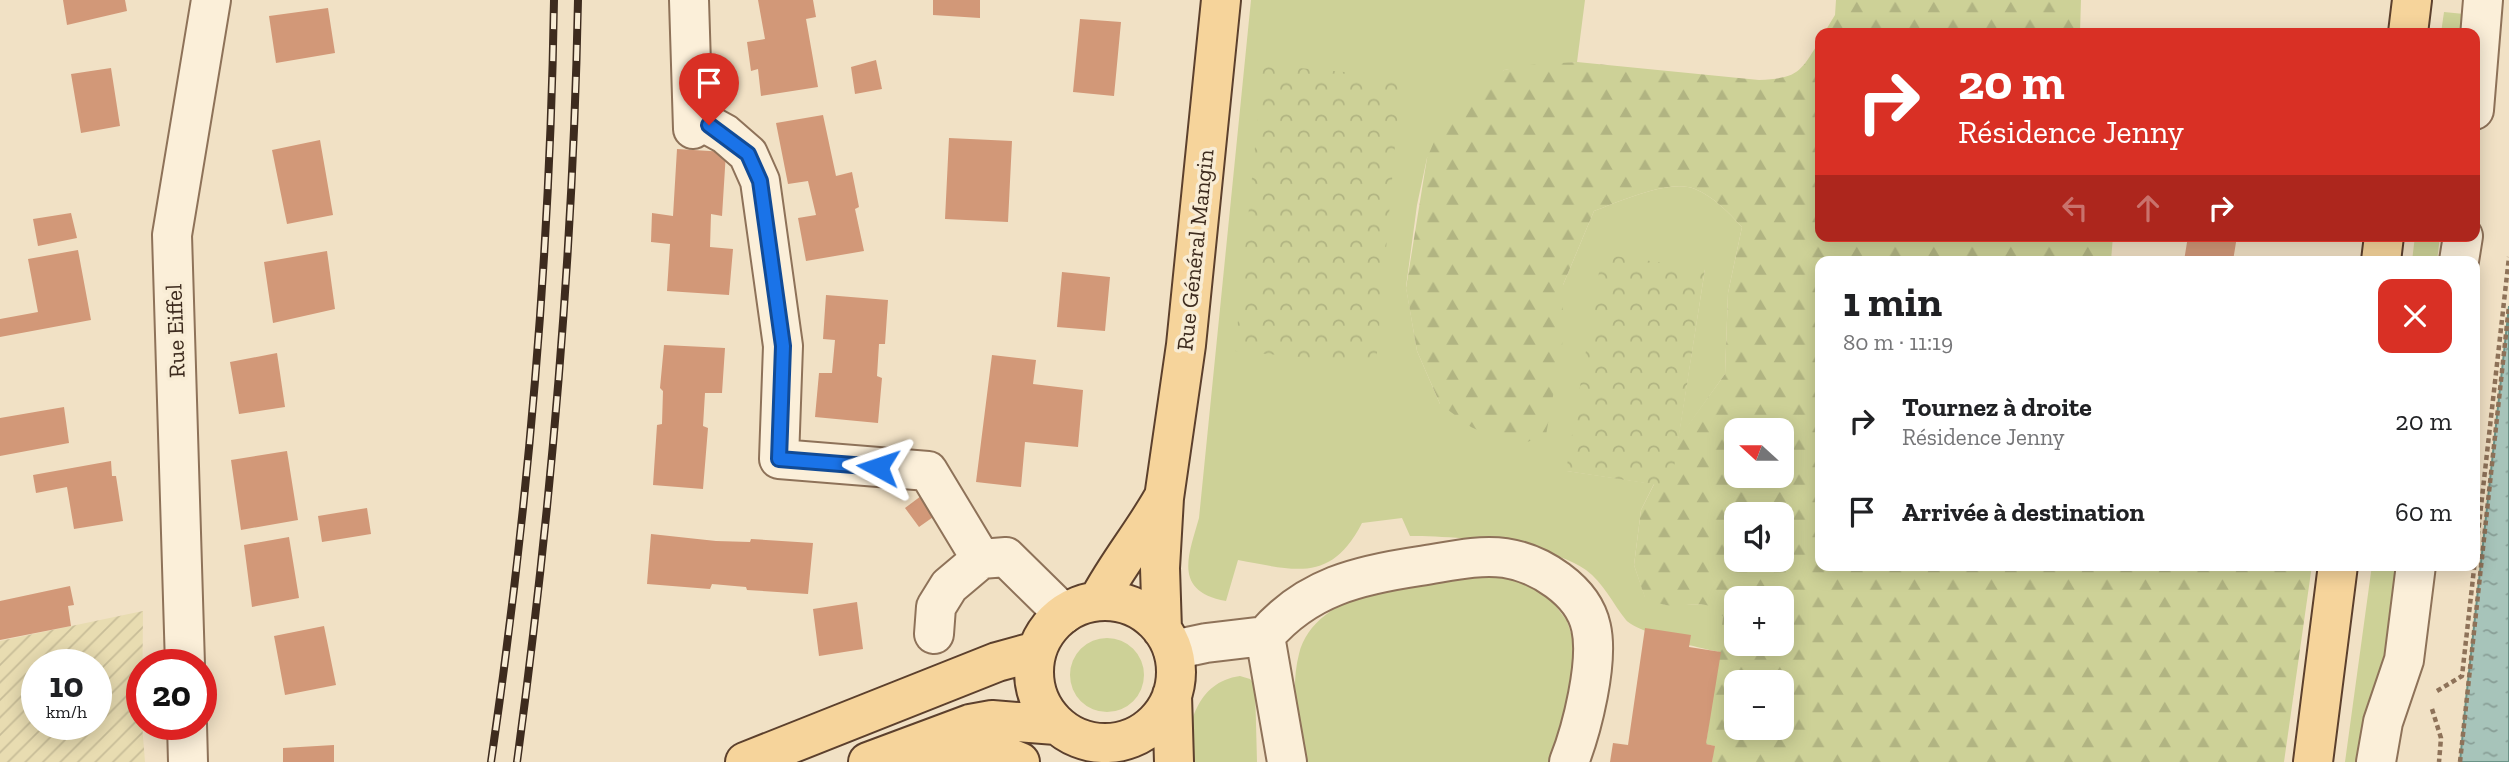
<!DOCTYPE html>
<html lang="fr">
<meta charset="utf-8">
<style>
:root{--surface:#fff;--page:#f2f2f2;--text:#202124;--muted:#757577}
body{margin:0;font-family:"Zilla Slab",serif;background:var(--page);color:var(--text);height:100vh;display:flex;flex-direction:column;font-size:26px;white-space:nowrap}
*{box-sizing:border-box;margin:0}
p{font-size:23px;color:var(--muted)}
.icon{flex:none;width:38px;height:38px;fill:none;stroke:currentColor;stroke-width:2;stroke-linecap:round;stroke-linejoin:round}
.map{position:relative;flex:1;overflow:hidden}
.panel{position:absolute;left:1815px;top:256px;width:665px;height:315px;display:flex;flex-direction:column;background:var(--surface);border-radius:14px;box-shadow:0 4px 18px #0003}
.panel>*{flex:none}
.guide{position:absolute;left:1815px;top:28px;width:665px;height:214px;border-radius:14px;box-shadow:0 4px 18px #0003;background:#d93025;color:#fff;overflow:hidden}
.needle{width:46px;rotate:291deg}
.fabs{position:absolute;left:1724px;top:418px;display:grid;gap:14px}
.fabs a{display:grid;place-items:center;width:70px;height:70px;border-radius:14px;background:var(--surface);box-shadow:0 4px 18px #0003;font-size:35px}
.speed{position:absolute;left:21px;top:649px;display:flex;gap:14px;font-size:35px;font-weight:700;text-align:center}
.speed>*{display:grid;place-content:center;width:91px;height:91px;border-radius:50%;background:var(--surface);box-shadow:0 4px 18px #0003;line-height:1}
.speed small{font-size:18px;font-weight:400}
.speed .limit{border:10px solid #d22;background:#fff;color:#111}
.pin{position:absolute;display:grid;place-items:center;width:60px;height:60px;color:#fff;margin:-72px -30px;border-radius:50% 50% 50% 0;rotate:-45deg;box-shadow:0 0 7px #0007}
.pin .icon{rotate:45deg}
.me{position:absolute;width:77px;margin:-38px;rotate:275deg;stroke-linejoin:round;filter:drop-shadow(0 0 5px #0008)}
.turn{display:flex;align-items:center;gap:24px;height:147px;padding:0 28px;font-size:32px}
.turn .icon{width:91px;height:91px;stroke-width:2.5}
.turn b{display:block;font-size:49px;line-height:60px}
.lanes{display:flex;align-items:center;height:66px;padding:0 28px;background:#0003;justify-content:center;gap:35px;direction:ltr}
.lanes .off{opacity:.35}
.round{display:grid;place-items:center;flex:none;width:74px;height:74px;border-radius:14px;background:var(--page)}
.summary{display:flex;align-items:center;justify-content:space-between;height:119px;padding:0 28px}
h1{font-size:42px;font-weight:700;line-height:52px}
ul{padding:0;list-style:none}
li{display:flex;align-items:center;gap:21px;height:91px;padding:0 28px}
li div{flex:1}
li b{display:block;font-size:26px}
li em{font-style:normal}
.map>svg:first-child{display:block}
.farmland{fill:url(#farmland-furrows);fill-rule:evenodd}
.grass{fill:#cdd197}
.forest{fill:url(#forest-firs);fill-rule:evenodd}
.park{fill:url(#park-crowns)}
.water{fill:url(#water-ripples);stroke:#6c9488;stroke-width:2}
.building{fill:#d29878}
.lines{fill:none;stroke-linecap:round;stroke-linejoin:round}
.minor-casing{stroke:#8e7259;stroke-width:42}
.major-casing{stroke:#5c402d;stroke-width:42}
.path{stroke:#8e7259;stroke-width:4.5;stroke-dasharray:5 3.5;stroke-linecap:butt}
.minor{stroke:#fbefd9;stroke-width:38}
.major{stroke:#f6d49b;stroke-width:38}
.rail-casing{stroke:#3d2b1e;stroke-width:8}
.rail{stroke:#f8ecd5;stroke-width:5;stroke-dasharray:16;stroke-linecap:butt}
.route-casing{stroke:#114b97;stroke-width:18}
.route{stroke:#1a73e8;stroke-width:12}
.labels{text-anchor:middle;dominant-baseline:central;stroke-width:7;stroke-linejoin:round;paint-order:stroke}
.street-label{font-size:23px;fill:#3d2b1e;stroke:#f8ecd5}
</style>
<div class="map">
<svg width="2509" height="762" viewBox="0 0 2509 762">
<defs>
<pattern id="farmland-furrows" width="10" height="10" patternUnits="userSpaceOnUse" patternTransform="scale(1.75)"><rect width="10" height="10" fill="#e8dcb1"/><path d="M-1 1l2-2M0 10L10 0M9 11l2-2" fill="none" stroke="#c8bd98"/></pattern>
<pattern id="forest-firs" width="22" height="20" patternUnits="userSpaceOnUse" patternTransform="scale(1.75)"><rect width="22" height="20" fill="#cdd197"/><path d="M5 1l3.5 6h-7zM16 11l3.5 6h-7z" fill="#b1b482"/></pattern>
<pattern id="park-crowns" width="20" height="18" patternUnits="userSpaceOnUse" patternTransform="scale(1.75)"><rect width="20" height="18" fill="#cdd197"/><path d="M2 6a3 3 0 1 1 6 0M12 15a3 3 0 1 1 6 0" fill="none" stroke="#b1b482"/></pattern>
<pattern id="water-ripples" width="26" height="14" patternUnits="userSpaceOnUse" patternTransform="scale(1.75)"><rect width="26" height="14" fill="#a7c4ba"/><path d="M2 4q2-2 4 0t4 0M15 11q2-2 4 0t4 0" fill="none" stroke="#899f97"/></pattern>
</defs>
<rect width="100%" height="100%" fill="#f1e1c5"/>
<path class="farmland" d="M143,611l-1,113 3,38h-145v-121zM37,665h59v59h-59z"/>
<path class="grass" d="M1251,0h334l-8,62 -73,8 -77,88 -10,47 -11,82 11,64 23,53 123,-64v-55l31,-74c24,-9 77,-33 101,-22 19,8 33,23 47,38l-14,66 -3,81 -47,66 27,-171 -138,202 87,13 -13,26 -7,55 11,32 21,8 42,-1 10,4 5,9 -2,35c-17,-2 -85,-20 -95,-32 -13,-16 -23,-38 -40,-50 -38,-27 -128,-34 -176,-34l-8,-18 -40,5c-31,61 -68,47 -124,37l-12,41c-53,-10 -38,-44 -27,-83z
M2444,12l20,2 -2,19h-21z
M2415,236h25l-3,25h-25z
M2372,565h32l-41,197h-18z
M1470,570l55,10 24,17 18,24 11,34 -27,107h-250c-3,-35 -11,-74 -2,-108 16,-64 118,-73 171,-84z
M1070 675a37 37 0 1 1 74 0a37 37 0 1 1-74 0Z
M1240,676l10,3 5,6 2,77h-73c4,-36 12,-80 56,-86z"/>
<path class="forest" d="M1836,0h245l-1,33h-256l11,-18z
M1820,40v196h293l-2,25h-291v304h492l-28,197h-572l2,-16 -8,-2 17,-127c-13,-21 -36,-9 -57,-12 -7,-1 -14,-5 -21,-7l-11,-33 7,-55 34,-67 50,-69 3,-81 14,-66c-14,-15 -28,-30 -47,-38 -24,-11 -77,13 -101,22l-31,74v55l-17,95 -32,12 -43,-20 -31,-23 -23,-53 -11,-63 21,-130 14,-32 22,-29 41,-27 26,-5 47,-3 182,18c39,-2 41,-7 61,-40zM1736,430h46v46h-46zM1736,514h46v46h-46zM1736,598h46v46h-46zM1736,682h46v46h-46z"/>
<path class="park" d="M1263,65l138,12 -25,287 -141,-13z
M1602,254l103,15 -34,218 -105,-16z"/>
<path class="water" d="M2509,306v456h-49l6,-62z"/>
<path class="building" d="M63,0h62l2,11 -60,14z
M758,0h55l3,17 -10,2 12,68 -57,9 -3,-27 -7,2 -4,-29 18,-3z
M933,0h47v18l-47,-3z
M328,8l7,45 -59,10 -7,-47z
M1080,19l41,3 -7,74 -41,-4z
M876,60l6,29 -27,5 -4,-27z
M111,68l9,58 -39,7 -10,-59z
M823,115l13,61 16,-4 7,35 -4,2 9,42 -58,10 -8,-43 18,-3 -8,-34 -20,3 -12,-61z
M949,138l63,3 -4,81 -63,-3z
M320,140l13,75 -46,9 -15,-74z
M677,149l49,3 -4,64 -11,-2 -1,33 23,2 -4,46 -62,-4 3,-47 -19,-2 1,-29 21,3z
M71,213l6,25 -39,8 -5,-27z
M2188,236h49l-4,25h-49z
M78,250l13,70 -91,17v-18l38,-7 -10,-53z
M327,251l8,58 -62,14 -9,-61z
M1062,272l48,5 -5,54 -48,-4z
M826,295l62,5 -3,44h-6l-2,32 5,2 -4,45 -63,-6 4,-44h13l3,-33 -12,-1z
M664,345l61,3 -3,45h-17l-2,33 5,2 -5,61 -50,-4 4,-60 5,-1 1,-33 -3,-3z
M277,353l8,54 -46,7 -9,-52z
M992,355l44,5 -3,24 50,6 -5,57 -53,-5 -4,45 -45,-5z
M64,407l5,36 -69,13v-38z
M287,451l11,69 -57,10 -10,-70z
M111,461l1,15h4l7,45 -49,8 -7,-42 -31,6 -3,-18z
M921,496l15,19 -17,12 -14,-19z
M367,508l4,26 -49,8 -4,-26z
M651,534l65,7 34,1 1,-3 62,4 -5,51 -61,-4 -1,-3 -34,-3 -2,5 -63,-5z
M289,537l10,61 -47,9 -8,-62z
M70,586l4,19 -6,1 3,20 -71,14v-39z
M857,602l6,47 -44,7 -6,-47z
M324,626l12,59 -51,10 -11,-59z
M1645,628l46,7 -2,12 32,5 -15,92 9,2 -3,16h-102l3,-19 15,2z
M334,745v17h-51v-14z"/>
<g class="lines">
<defs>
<path id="minor" d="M689,0l4,129
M2474,110l9,-110
M694,117l31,17 23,20 12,27 23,165 -4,113 149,12 53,88
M2459,261l4,-25
M934,634l2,-27 13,-21 32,-27 25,-2 58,57
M1265,636l22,126
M1173,650l33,-7 59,-7c42,-49 94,-61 155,-70 27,-4 58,-12 85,-8 34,5 78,32 86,69 8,35 -9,102 -22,135
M185,665l-13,-430 39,-235
M187,724l1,38
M2376,762l7,-40 21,-62 12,-95"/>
<path id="major" d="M2408,33l4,-33
M2381,261l3,-25
M1098,601c19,-36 44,-66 64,-101
M1034 672a71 71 0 1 1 142 0a71 71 0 1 1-142 0Z
M1162,630l-2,-62 4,-70 22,-153 35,-345
M1172,695l2,67
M745,762l252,-100 40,-11
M868,762l102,-38 22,-4 64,5
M937,762c27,-10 56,-12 83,0
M2313,762l25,-197"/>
</defs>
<use href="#minor" class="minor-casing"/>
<use href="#major" class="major-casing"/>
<path class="path" d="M2437,691l25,-15 47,-419
M2432,709l9,29 -2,24
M2460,762l49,-456"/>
<use href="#minor" class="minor"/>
<use href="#major" class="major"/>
<defs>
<path id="rail" d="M491,762c37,-252 59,-507 63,-762
M517,762c34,-252 56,-507 61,-762"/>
</defs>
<use href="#rail" class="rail-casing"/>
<use href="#rail" class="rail"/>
</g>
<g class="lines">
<defs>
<path id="route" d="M709,125l39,29 12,27 23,165 -4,113 99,8"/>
</defs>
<use href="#route" class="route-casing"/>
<use href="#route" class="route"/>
</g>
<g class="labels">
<g class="street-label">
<text transform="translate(1195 250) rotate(-84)">Rue Général Mangin</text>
<text transform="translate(175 331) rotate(-92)">Rue Eiffel</text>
</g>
</g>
</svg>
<div class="fabs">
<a><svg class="needle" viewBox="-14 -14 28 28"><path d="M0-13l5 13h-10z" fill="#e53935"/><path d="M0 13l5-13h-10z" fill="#757577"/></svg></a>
<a><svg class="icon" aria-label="sound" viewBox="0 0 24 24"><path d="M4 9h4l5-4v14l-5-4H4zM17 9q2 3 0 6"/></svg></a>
<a>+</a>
<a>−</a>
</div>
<div class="speed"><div>10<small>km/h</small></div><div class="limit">20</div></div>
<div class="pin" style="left:709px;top:125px;background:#d93025"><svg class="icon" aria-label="arrive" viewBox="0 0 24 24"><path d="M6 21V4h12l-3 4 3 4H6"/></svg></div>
<svg class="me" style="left:878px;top:467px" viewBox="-20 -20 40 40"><path d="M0-17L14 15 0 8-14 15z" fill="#1a73e8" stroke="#fff" stroke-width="4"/></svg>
<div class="guide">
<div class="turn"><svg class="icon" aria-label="right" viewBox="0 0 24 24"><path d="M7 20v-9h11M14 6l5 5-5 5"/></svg><div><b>20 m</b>Résidence Jenny</div></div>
<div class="lanes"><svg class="icon off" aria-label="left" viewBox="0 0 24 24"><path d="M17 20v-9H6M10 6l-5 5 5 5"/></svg><svg class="icon off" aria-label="ahead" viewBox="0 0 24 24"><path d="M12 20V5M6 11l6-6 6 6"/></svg><svg class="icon" aria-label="right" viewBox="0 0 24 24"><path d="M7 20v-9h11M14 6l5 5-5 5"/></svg></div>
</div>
<section class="panel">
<div class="summary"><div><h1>1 min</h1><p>80 m · 11:19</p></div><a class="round" style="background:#d93025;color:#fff"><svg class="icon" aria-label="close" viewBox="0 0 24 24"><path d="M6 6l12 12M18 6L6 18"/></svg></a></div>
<ul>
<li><svg class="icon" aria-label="right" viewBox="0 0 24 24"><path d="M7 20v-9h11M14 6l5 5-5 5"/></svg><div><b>Tournez à droite</b><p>Résidence Jenny</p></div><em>20 m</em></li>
<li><svg class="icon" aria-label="arrive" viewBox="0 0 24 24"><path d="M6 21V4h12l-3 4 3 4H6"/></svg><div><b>Arrivée à destination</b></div><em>60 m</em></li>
</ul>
</section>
</div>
